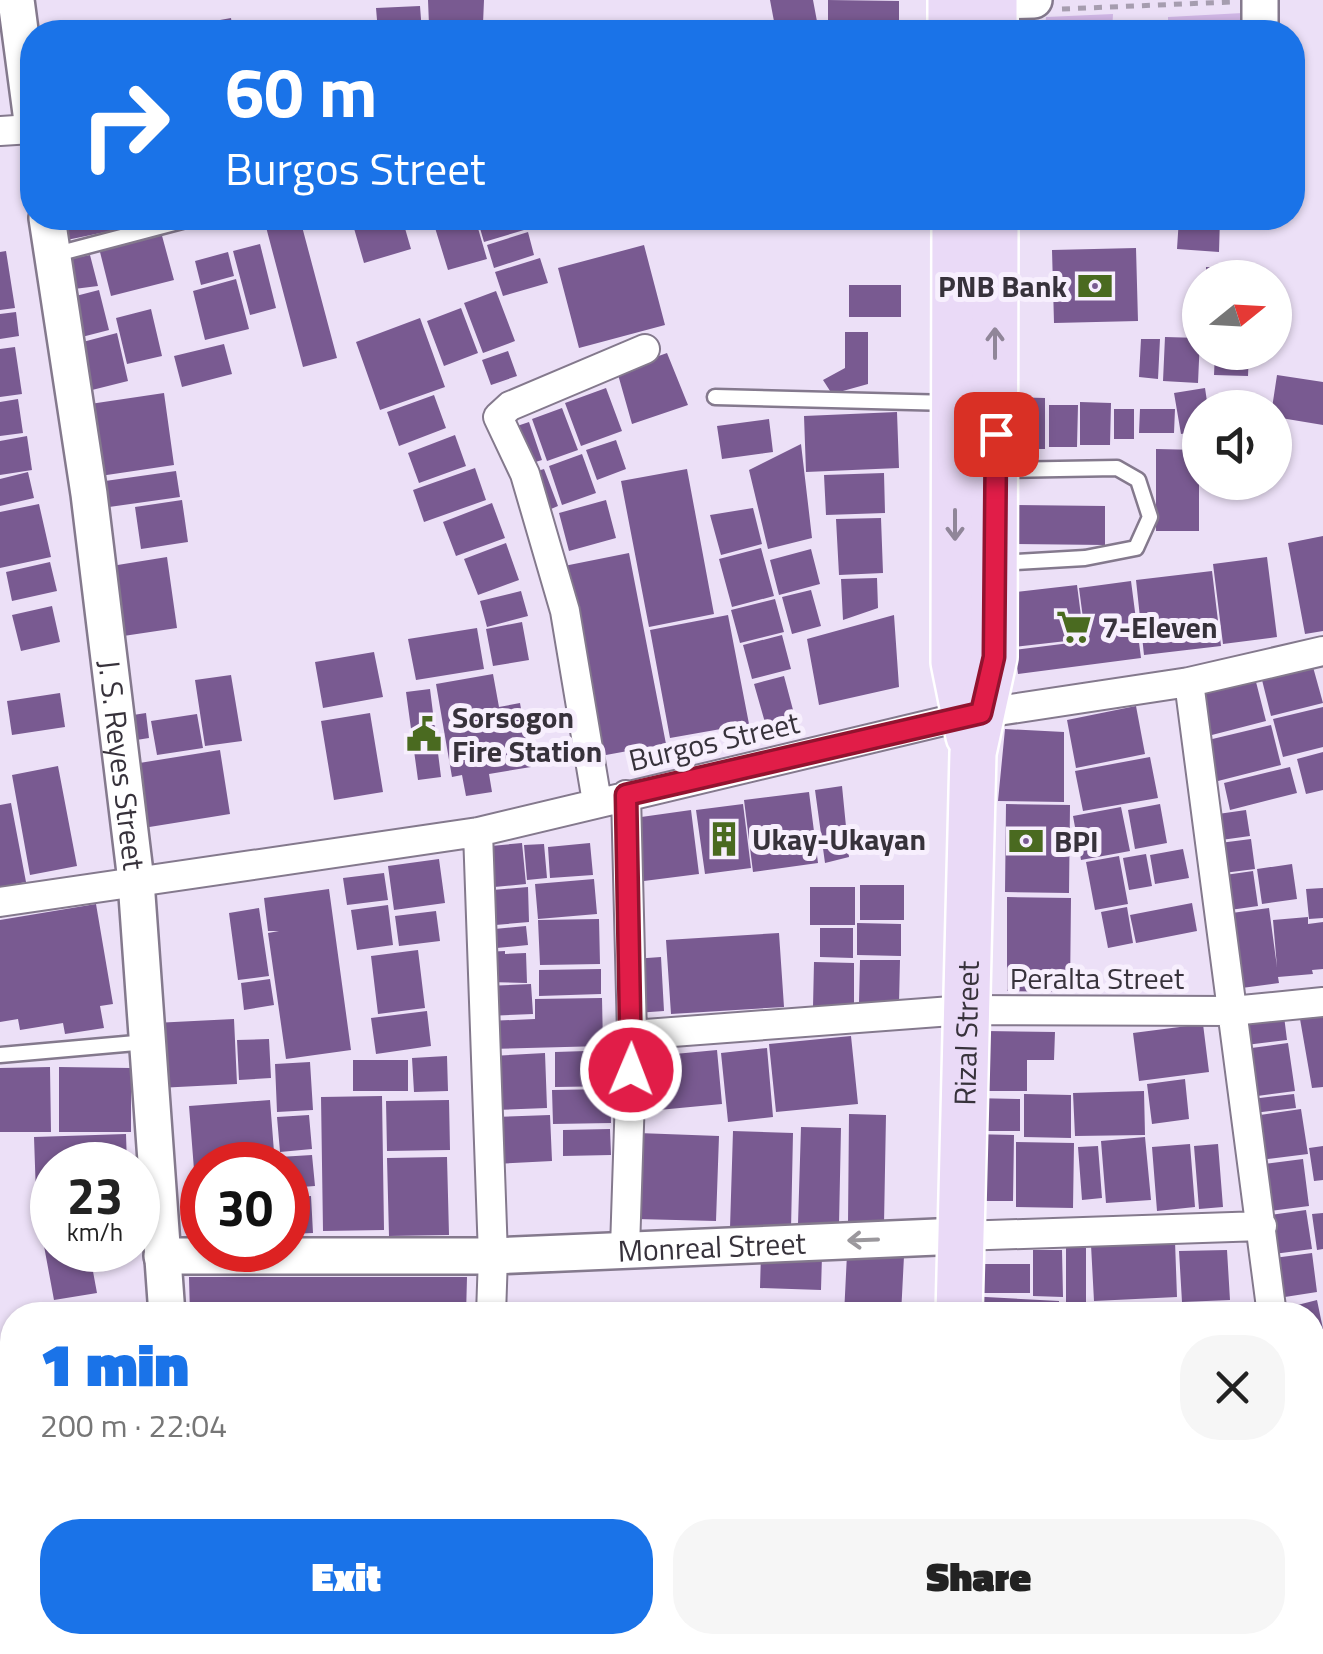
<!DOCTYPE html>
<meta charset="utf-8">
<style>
:root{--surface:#fff;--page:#f6f6f6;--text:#222;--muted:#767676;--accent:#1a73e8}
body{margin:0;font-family:"Titillium Web",sans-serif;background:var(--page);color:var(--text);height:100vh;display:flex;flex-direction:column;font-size:38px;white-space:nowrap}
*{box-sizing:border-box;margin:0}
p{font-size:32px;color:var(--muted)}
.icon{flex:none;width:55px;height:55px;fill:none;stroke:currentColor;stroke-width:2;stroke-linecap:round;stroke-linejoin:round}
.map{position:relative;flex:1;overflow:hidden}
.drawer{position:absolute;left:0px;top:1302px;width:1325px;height:352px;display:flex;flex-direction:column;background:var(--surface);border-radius:40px 40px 0 0;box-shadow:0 2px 8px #0004}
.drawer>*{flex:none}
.hud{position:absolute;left:20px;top:20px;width:1285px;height:210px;border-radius:40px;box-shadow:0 2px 8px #0004;background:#1a73e8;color:#fff;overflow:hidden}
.needle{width:65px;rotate:72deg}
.controls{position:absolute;left:1182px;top:260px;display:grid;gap:20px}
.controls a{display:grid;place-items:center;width:110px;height:110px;border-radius:50%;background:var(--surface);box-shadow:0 2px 8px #0004;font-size:50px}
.speed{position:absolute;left:30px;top:1142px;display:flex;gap:20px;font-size:50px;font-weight:700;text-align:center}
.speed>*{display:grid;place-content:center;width:130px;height:130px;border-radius:50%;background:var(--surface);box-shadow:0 2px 8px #0004;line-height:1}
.speed small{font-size:25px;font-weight:400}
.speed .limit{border:15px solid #d22;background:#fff;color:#111}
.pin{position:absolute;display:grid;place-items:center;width:85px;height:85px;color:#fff;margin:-42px;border-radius:20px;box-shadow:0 5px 15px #0006}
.me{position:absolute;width:110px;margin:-55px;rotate:1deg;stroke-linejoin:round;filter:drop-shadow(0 0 8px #0008)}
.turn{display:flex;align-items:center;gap:35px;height:210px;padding:0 40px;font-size:45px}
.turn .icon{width:130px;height:130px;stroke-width:2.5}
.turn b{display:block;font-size:70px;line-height:85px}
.round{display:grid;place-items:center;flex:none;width:105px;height:105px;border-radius:40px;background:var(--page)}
.summary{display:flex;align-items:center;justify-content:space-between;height:170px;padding:0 40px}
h1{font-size:60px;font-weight:800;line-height:75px;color:var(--accent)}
.action{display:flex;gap:20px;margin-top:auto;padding:20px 40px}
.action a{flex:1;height:115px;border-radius:40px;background:var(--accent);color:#fff;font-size:40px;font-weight:800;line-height:115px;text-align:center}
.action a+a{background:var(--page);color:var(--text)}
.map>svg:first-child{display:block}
.green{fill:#d1b7e6}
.building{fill:#795a91}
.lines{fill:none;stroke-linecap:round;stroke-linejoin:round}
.service-casing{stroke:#84798d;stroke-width:19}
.minor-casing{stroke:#84798d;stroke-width:32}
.tertiary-casing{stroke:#84798d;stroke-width:40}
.secondary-casing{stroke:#84798d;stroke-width:45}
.primary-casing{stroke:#fff;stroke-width:50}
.path{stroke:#a69daf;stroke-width:5;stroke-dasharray:8 8;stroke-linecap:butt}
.service{stroke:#fff;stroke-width:14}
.minor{stroke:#fff;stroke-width:28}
.tertiary{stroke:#fff;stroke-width:35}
.secondary{stroke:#fff;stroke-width:40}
.primary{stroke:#eadaf7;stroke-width:45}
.oneway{stroke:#908699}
.oneway2{stroke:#9b989d}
.route-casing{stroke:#92132f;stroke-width:25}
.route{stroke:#e11d48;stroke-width:18}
.labels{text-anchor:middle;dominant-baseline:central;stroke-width:10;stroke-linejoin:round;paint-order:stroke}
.poi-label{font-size:30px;font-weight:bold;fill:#37323b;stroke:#f7effd;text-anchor:start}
.street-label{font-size:30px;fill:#37323b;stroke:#f7effd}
</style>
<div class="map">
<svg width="1323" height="1654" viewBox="0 0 1323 1654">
<rect width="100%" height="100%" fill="#ece0f7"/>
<path class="green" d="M1243,13v19h-75v-15z
M1113,14l-1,18h-67l1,-15z"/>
<path class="building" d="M428,0h56l-1,24 -54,1z
M770,0h43l6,32h-43z
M828,0l71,1v31h-71z
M420,6l2,26h-44l-2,-24z
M231,18l2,14h-57v-4z
M765,21l2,11h-54l-1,-1z
M306,22l1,10h-55l-1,-4z
M57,218h76l1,8 -72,15z
M239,218h30v1l-27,8z
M351,218h51l9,31 -47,14z
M432,218h43l12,41 -39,11z
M477,218h43l4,12 -40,12z
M529,218h28l-26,8z
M605,218h28l1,1 -27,7z
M1179,218h41l-1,34 -42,-3z
M300,219l37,139 -34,9 -37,-140z
M161,232l13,48 -63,16 -12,-48z
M528,232l6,23 -40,13 -7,-23z
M260,244l16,64 -26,7 -17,-64z
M644,245l21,80 -86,23 -21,-80z
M1136,248l2,73 -84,2 -2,-73z
M6,251l9,57 -15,2v-58z
M228,252l6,24 -33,9 -6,-24z
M90,255l8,31 -32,4 -2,-30z
M540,258l8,25 -45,13 -8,-24z
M1206,267l47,2v9h-47z
M236,279l13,50 -44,11 -12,-49z
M849,285h52v32h-52z
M99,290l10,40 -35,9 -6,-41z
M496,291l19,50 -32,12 -19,-50z
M461,308l17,45 -34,13 -17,-45z
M151,309l11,47 -35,8 -11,-46z
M16,312l3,24 -19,3v-25z
M420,318l25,69 -65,23 -24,-68z
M845,332h23v52l-36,10 -9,-14 22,-12z
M117,333l11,48 -44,11 -9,-48z
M1165,337l35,1 -2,45 -35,-2z
M1141,339h19l-2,40 -19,-2z
M224,344l8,30 -50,13 -8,-31z
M15,347l7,47 -22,3v-48z
M508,351l9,25 -26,9 -9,-25z
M1215,352h34l-1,24 -34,-1z
M667,353l21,52 -56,19 -15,-53z
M1277,375l46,7v43l-48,-8v-9h-3z
M606,388l16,43 -41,15 -16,-43z
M1205,388l3,20h-8v23l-19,3 -7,-41z
M164,393l10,72 -74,11 -10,-72z
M434,395l12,33 -47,18 -12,-34z
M1009,397l36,1v51h-35z
M18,399l5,34 -23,3v-34z
M1080,402l31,1 -1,42h-30z
M1049,405h29l-1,42h-28z
M562,408l16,42 -31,11 -15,-42z
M1114,409h20v30h-20z
M1140,409h35l-1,24h-35z
M897,412l2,56 -93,4 -2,-56z
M769,419l4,33 -51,7 -5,-33z
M529,422l13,38 -13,4 -15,-37z
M455,435l11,31 -47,17 -11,-30z
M27,436l5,34 -32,5v-34z
M616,440l10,29 -29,11 -11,-30z
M801,444l11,94 -44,11 -19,-79z
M1156,449l43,1v81h-43z
M582,454l14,39 -34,12 -13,-39z
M475,468l11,32 -62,22 -11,-32z
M544,469l14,37 -14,6 -13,-39z
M687,469l27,145 -65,13 -28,-146z
M176,471l4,26 -78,11 -4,-26z
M28,472l6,26 -34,8v-27z
M884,473l1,40 -59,2 -2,-40z
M182,500l6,42 -47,7 -6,-42z
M606,500l10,38 -47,13 -10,-38z
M492,503l13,35 -49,18 -13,-34z
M39,504l12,53 -51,11v-56z
M1007,505l98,1v39l-98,-1z
M753,508l9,36 -41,11 -11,-40z
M881,518l2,55 -44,2 -3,-56z
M1323,536v95l-18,3 -17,-91z
M506,543l13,37 -41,15 -14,-36z
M761,548l13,48 -42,11 -13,-48z
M811,549l9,35 -41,11 -9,-35z
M629,553l37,191 -71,13 -36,-190z
M167,557l10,71 -67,10 -11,-70z
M1267,557l10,80 -54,7 -10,-80z
M50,562l7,29 -45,10 -6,-29z
M1212,571l9,75 -77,9 -8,-75z
M877,578l1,30 -35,12 -2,-41z
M1131,581l10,77 -123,16 -3,-24 71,-9 -7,-53z
M1077,585l7,54 -70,8 -7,-54z
M811,590l10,36 -29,8 -10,-37z
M521,591l7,25 -41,11 -7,-26z
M775,599l9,33 -44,11 -9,-33z
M52,606l8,36 -39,9 -9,-36z
M728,615l21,109 -79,14 -20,-108z
M894,615l5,72 -80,18 -12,-66z
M522,622l7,38 -36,6 -7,-37z
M477,628l7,41 -68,11 -8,-41z
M782,635l9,34 -39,10 -9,-34z
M374,652l9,45 -60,11 -8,-46z
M1313,667l10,36 -52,13 -9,-36z
M493,674l6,33 21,-4 11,64 -42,7 3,18 -26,4 -4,-21 -10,2 -16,-93z
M231,675l11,66 -37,5 -10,-66z
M784,676l13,49 -29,8 -14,-49z
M1255,678l11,43 -58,15 -11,-44z
M430,689l11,88 -23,3 -12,-88z
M60,693l5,34 -53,8 -5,-34z
M1136,706l9,48 -69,14 -9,-48z
M1323,707v40l-40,10 -10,-38z
M146,713l3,25 -25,4 -4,-25z
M370,713l13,79 -49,8 -13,-79z
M197,714l6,34 -46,7 -6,-34z
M1271,725l10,40 -67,17 -10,-41z
M1005,729l59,3v70l-66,-1z
M220,750l10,64 -93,15 -10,-64z
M1323,752v38l-17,4 -9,-35z
M1150,757l8,41 -75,13 -8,-40z
M58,766l19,100 -47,9 -18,-100z
M1290,767l7,26 -67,17 -6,-27z
M842,786l7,71 -24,6 -10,-73z
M809,792l9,71 -65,9 -9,-72z
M11,803l15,79 -26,5v-82z
M743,804l8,64 -46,6 -9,-64z
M1006,804l64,1 -1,88 -64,-1z
M1160,804l7,39 -32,6 -7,-39z
M1121,807l9,44 -49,9 -8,-44z
M691,810l8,64 -63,8 -9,-63z
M1246,810l4,26 -36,5 -3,-26z
M1251,839l4,30 -39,5 -4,-30z
M522,843l4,41 -42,4 -4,-41z
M590,843l3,32 -43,3 -2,-31z
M544,844l3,34 -20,2 -3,-35z
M1183,849l6,29 -34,6 -5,-29z
M1146,854l6,32 -23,4 -6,-32z
M1119,856l9,48 -33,6 -9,-48z
M439,859l6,44 -51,7 -6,-44z
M1292,864l5,35 -35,5 -5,-35z
M1253,871l5,35 -35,5 -5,-35z
M384,873l4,27 -41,5 -4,-27z
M594,879l3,35 -59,5 -3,-35z
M860,885h44v35h-44z
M528,887l1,35 -45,4 -3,-35z
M810,887h45v38h-45z
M1323,888v30l-14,1 -3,-30z
M329,889l22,161 -65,9 -18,-126 11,-2h-11l-4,-33z
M1007,897l64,1 -1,94 -63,-1z
M1192,903l5,28 -61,12 -6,-28z
M96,904l17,100 -13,2 4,22 -39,6 -2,-11 -43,7 -2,-11 -18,3v-102z
M388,905l5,40 -36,5 -6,-40z
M1127,907l6,36 -25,5 -7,-36z
M259,908l10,68 -31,4 -9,-67z
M1269,908l8,59 -4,-47 35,-3v7l15,-2v47l-11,1 1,4 -35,3 1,6 -45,6 -10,-75z
M436,911l4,30 -41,5 -4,-30z
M599,919l1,45 -60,1 -2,-45z
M857,923l44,1v32l-44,-1z
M526,926l2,19 -42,4 -2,-19z
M820,928h33v30l-33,-1z
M779,933l5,74 -113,7 -5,-74z
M418,950l7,58 -47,6 -7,-58z
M505,951v3l21,-1 1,30 -42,-1 -1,-30z
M661,957l3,54 -28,2 -3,-54z
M860,960h40l-1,44 -40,-1z
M814,962l40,1v45l-41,-1z
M601,969v25l-62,2v-26z
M270,979l4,26 -30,5 -3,-27z
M531,984l2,30 -46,2 -2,-30z
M602,998l1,48 -114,3 -2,-28 48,-2v-20z
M427,1011l4,35 -55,8 -5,-36z
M1323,1015v72l-11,1 -12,-69z
M1284,1016l3,24 -41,5 -3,-23z
M234,1019l3,65 -79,4 -4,-65z
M1203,1024l6,48 -70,9 -6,-48z
M986,1031l69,1 -1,28h-27v31h-45z
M851,1036l7,68 -82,8 -7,-68z
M269,1039l2,39 -32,2 -2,-40z
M1288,1043l7,48 -45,6 -6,-48z
M767,1048l6,69 -45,5 -7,-69z
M618,1050l1,36 -64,1v-35z
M717,1050l5,54 -74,7 -5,-54z
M545,1053l2,55 -52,2 -3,-54z
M447,1056l1,35 -34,1 -2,-34z
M353,1060h55v31h-55z
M310,1062l3,48 -36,2 -2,-48z
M50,1067l1,65h-51v-64z
M59,1067l72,1v64h-72z
M1185,1079l4,40 -37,5 -5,-40z
M610,1089l1,34 -58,1 -1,-34z
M1144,1091l1,44 -70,1 -2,-43z
M1024,1094l47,1v43l-47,-1z
M1294,1094l2,14 -42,5 -2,-14z
M382,1096l2,134 -61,1 -2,-134z
M971,1098l49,1v32h-49z
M270,1100l5,65h-73v29l-6,1 -7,-89z
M449,1100l1,50 -63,1 -1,-50z
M1301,1109l7,45 -49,6 -6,-44z
M849,1114l37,1 -2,109h-36z
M309,1115l3,34 -32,3 -3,-35z
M550,1115l2,46 -57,3 -3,-47z
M801,1127l40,1 -2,97 -41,-1z
M610,1129l1,26 -48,1v-26z
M733,1131l60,2 -2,97 -61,-2z
M638,1133l81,3 -3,85 -80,-2z
M126,1134l1,31h-75v29l-16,1 -2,-58z
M970,1134l44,1 -1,66h-44z
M1145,1137l6,63 -45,3 -5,-62z
M1016,1142l58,1 -1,65 -57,-1z
M1190,1144l5,63 -38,4 -5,-64z
M1218,1144l5,63 -24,2 -5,-63z
M1098,1146l4,52 -20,2 -4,-53z
M1323,1146v34l-9,1 -5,-33z
M312,1155l3,31 -27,2v-23h-8l-1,-8z
M447,1157l2,78 -60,1 -2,-78z
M1303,1159l6,47 -47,6 -6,-47z
M311,1196l2,37 -24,1 -1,-37z
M1306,1210l6,39 -45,6 -5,-39z
M1323,1213v36l-6,1 -5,-36z
M1175,1241l2,56 -83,4 -3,-56z
M52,1245v5h37l8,43 -43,7 -10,-54z
M1066,1248h20v57h-20z
M1033,1250h29l1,47 -30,-1z
M1227,1250l3,50 -48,2 -3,-51z
M761,1253l61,3 -1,34 -61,-2z
M1312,1253l5,39 -45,7 -5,-40z
M847,1254l57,2 -3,59h-57z
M973,1264h57v29h-57z
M189,1277h278l-1,38h-276z
M967,1296l92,5v14h-93z
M1317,1300l6,29 -11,2v-16h-37l-1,-4z
M1224,1302l1,13h-130v-7z
M107,1306l1,9h-45v-6z
M1323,1333v20l-11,3v-20z
M1323,1357v27l-11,2v-27z
M1323,1388v31l-11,3v-31z
M12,1423v42l-12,4v-43z
M1323,1424v43l-11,3v-44z
M12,1473v35l-12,2v-36z
M1323,1478v38l-11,2v-39z
M1323,1521v35l-11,2v-36z
M1323,1559v40l-8,1 -3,-39z
M12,1595v42l-12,1v-42z
M1323,1604v50h-5l-6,-49z
M269,1642h67l-1,10 -67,-7z
M356,1642h107l-1,12 -106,-5z
M526,1642h336l5,12h-341z
M1167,1647l22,1v6h-23z"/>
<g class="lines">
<defs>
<path id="service" d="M53,255l129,-34
M715,397l236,6
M1001,563l84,-5 51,-10 14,-31 -12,-37 -21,-12 -115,2
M0,1055l147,-13
M349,1654l1,-12"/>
<path id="minor" d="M0,131l32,-2
M1189,682l83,633
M597,802l-32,-191 -40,-137 -27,-57 12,-11 135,-57
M478,832l15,424 -2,59
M0,902l478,-70 487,-116 224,-34 134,-31
M632,1035l333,-25 267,1 91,-9
M960,1236l302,-10
M625,1248l7,-213 -6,-240
M485,1642v12
M1308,1642l1,12"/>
<g id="tertiary">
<path d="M16,0l16,121"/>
<path d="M1260,0v32"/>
<path d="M994,1l40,-1"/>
<path id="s1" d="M47,218l42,276 47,387 31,434"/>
<path id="s2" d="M162,1256h331l467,-20"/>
</g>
<path id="secondary" d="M0,1568l12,-2"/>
<g id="primary">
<path d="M951,0v32"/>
<path d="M994,0v32"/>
<path d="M955,218l-1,444 15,74"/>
<path id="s3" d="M959,1315l14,-562 21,-96 1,-439"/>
<path d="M951,1654v-12"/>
</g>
</defs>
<use href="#service" class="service-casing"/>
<use href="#minor" class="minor-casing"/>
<use href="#tertiary" class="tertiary-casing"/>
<use href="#secondary" class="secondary-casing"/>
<use href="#primary" class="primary-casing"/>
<path class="path" d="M1062,9l169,-7"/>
<use href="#service" class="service"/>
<use href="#minor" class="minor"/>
<use href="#tertiary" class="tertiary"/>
<use href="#secondary" class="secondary"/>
<use href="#primary" class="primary"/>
</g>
<defs><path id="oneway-shaft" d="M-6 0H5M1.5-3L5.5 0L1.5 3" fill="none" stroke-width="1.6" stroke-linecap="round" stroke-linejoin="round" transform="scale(2.5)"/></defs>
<g class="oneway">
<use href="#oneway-shaft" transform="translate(995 343) rotate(-90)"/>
<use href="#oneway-shaft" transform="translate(955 525) rotate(90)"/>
</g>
<use class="oneway2" href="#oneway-shaft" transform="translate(863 1240) rotate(178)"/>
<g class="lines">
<defs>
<path id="route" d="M631,1070l-5,-275 355,-82 13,-56 2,-223"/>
</defs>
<use href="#route" class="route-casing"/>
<use href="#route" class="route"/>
</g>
<defs>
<symbol id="bank-bare" viewBox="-9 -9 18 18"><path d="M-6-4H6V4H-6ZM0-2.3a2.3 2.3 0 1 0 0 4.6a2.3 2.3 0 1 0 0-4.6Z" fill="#4a6a20" stroke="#f7effd" stroke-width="2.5" paint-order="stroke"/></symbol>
<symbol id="supermarket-bare" viewBox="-9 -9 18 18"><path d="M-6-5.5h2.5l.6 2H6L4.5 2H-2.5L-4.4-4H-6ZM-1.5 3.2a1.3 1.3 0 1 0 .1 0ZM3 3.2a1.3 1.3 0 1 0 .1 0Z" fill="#4a6a20" stroke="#f7effd" stroke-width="2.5" paint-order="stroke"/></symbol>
<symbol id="civic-bare" viewBox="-9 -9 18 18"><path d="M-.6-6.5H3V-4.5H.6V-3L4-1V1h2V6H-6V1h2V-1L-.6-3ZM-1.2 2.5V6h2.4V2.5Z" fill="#4a6a20" stroke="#f7effd" stroke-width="2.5" paint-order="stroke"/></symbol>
<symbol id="building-bare" viewBox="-9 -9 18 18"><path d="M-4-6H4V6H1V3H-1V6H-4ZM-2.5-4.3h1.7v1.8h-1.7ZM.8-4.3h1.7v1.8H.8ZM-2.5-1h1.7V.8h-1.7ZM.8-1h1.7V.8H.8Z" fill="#4a6a20" stroke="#f7effd" stroke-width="2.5" paint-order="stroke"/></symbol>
</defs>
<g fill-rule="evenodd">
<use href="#bank-bare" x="1070" y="261" width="50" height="50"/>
<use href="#supermarket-bare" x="1049" y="602" width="50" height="50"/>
<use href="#civic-bare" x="399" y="709" width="50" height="50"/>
<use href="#building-bare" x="699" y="814" width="50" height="50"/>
<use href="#bank-bare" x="1001" y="816" width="50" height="50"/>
</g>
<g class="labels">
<g class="poi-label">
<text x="1067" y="286" text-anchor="end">PNB Bank</text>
<text x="1102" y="627">7-Eleven</text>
<text x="452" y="717">Sorsogon<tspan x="452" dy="34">Fire Station</tspan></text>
<text x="752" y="839">Ukay-Ukayan</text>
<text x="1054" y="841">BPI</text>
</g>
<g class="street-label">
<text transform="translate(714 741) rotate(-13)">Burgos Street</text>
<text stroke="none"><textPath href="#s1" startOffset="552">J. S. Reyes Street</textPath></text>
<text x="1097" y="978">Peralta Street</text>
<text stroke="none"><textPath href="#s3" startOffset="282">Rizal Street</textPath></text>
<text stroke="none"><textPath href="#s2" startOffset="550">Monreal Street</textPath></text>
</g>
</g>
</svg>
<div class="controls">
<a><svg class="needle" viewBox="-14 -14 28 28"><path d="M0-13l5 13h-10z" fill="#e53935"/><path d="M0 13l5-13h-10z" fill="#767676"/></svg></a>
<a><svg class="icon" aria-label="sound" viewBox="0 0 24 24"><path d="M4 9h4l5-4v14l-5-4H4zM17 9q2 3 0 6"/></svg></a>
</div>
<div class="speed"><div>23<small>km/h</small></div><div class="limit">30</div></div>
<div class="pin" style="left:996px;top:434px;background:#d93025"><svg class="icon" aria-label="arrive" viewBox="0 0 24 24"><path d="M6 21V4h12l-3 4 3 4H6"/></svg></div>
<svg class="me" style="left:631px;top:1070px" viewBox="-20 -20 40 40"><circle r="17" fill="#e11d48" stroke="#fff" stroke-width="3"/><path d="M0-11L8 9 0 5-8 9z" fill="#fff"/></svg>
<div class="hud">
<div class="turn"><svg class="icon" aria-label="right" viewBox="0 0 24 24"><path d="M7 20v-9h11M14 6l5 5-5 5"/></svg><div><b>60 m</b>Burgos Street</div></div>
</div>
<section class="drawer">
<div class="summary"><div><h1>1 min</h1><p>200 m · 22:04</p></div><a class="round"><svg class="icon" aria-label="close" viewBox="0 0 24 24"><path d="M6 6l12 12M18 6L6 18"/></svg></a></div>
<div class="action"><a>Exit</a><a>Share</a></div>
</section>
</div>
